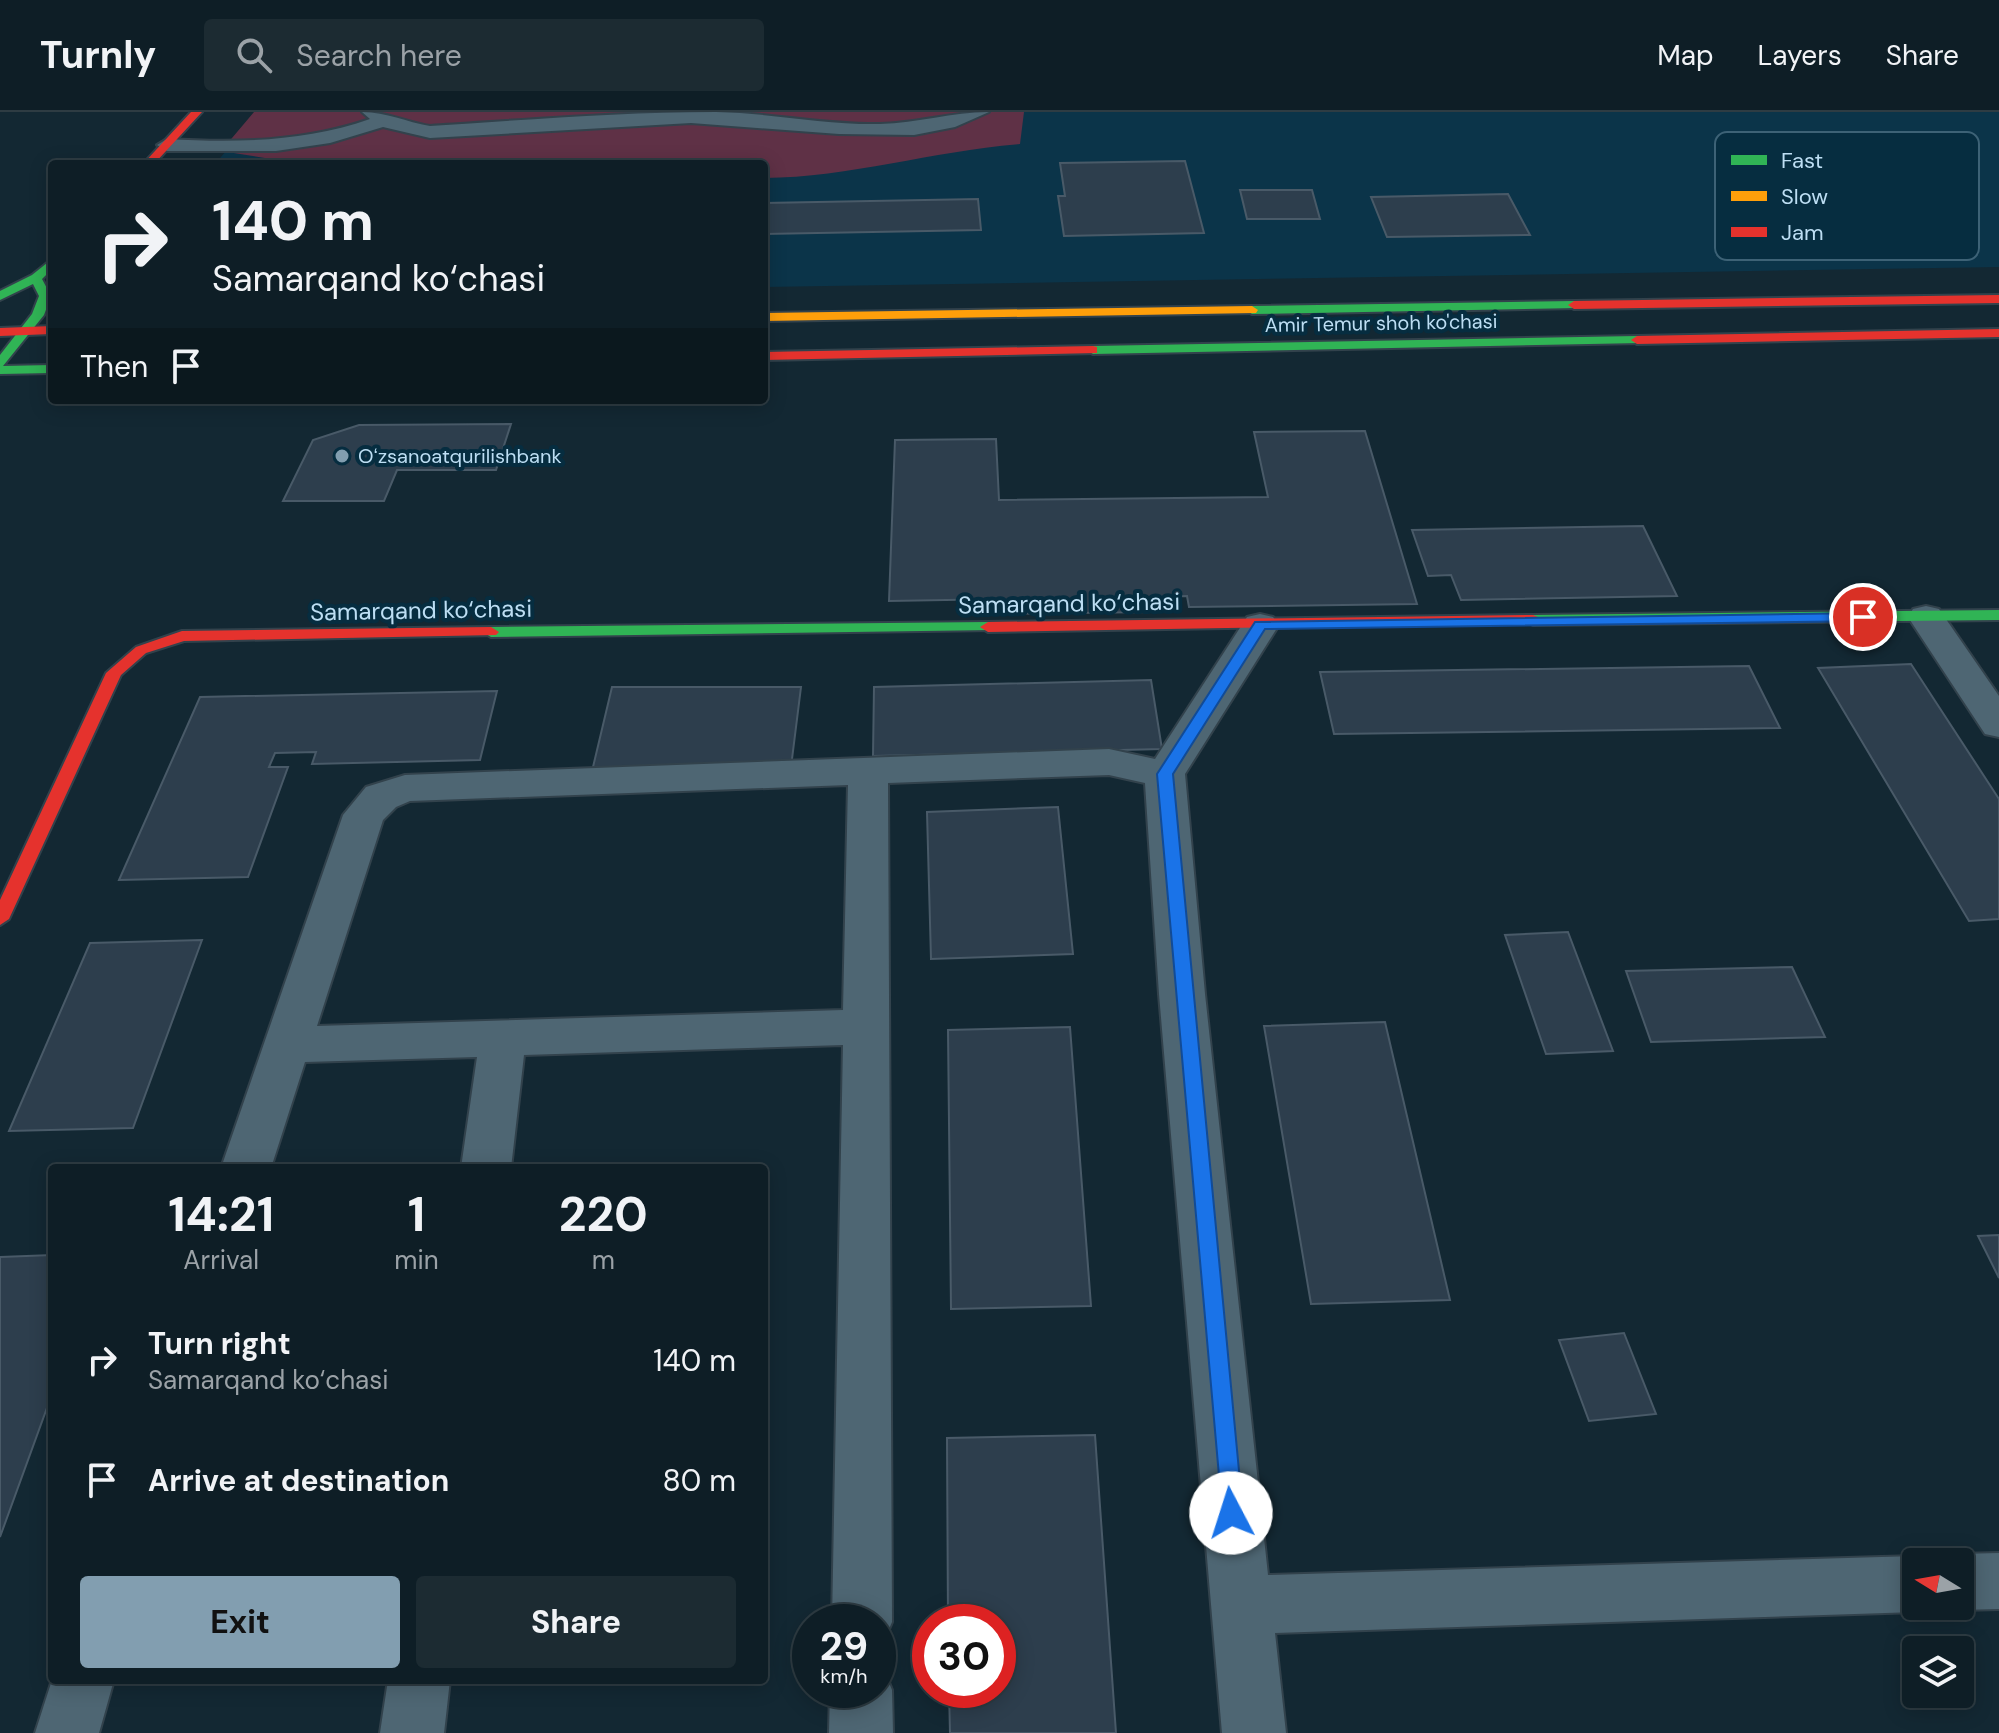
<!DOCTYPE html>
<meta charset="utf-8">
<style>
:root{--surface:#0e1e26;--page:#1c2b32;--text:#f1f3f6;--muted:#9ba2a7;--line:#2e3c43;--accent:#829eb0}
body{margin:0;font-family:"DM Sans",sans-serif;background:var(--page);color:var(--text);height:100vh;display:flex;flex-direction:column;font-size:30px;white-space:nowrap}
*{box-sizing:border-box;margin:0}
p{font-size:26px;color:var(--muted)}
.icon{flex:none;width:44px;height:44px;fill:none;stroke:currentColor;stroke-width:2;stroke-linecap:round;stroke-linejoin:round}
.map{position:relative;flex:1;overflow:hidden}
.drawer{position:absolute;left:48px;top:1052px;width:720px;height:520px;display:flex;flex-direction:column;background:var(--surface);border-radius:8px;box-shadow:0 4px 20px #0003,0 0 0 2px var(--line)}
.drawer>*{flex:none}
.banner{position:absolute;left:48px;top:48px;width:720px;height:244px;border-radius:8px;box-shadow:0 4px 20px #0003,0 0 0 2px var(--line);background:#0e1e26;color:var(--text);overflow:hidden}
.needle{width:52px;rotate:281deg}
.tools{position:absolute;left:1902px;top:1436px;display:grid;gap:16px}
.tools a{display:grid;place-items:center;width:72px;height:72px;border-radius:8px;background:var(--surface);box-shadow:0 4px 20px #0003,0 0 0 2px var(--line);font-size:40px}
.speed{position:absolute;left:792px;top:1492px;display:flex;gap:16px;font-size:40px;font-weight:700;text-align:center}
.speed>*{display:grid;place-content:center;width:104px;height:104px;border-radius:50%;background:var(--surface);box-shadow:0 4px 20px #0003,0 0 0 2px var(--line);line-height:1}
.speed small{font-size:20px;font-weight:400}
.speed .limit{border:12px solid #d22;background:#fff;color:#111}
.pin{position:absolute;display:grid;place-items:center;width:68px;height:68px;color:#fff;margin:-34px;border:4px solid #fff;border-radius:50%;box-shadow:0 2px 8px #0007}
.me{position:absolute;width:88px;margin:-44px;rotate:355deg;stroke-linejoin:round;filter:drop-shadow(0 0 6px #0008)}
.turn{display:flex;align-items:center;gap:28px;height:168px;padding:0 32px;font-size:36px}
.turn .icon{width:104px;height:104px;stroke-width:2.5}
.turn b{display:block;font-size:56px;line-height:68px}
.then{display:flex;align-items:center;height:76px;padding:0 32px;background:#0003;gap:16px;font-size:30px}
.eta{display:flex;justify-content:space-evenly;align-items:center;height:136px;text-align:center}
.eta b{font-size:48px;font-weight:700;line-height:56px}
.primary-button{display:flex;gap:16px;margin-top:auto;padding:16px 32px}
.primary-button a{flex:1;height:92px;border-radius:8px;background:var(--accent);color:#111;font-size:32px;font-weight:700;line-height:92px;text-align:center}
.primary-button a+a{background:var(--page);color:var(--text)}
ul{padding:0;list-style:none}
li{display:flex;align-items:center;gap:24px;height:120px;padding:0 32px}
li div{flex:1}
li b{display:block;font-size:30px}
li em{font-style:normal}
header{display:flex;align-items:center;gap:48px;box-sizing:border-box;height:112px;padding:0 40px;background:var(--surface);border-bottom:2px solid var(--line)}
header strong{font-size:38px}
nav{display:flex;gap:44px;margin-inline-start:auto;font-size:28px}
.search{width:560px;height:72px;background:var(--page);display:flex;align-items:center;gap:20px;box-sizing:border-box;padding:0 28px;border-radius:8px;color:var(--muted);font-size:30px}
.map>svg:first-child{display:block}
.built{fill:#0b3449}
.green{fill:#5f3146}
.building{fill:#2d3e4d;stroke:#495a68;stroke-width:2}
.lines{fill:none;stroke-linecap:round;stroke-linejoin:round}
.lane-casing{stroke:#32424c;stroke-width:4}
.street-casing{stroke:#32424c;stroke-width:4}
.fast-casing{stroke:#32424c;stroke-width:4}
.slow-casing{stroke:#32424c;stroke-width:4}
.jam-casing{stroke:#32424c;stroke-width:4}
.lane{fill:#4e6673;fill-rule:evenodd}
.street{fill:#4e6673;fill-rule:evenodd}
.fast{fill:#30b455;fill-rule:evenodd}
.slow{fill:#ff9f0a;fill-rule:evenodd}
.jam{fill:#e5322d;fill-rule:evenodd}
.route{fill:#1a73e8;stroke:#114b97;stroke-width:2}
.poi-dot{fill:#829eb0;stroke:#062d40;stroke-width:3}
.labels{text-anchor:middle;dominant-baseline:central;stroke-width:8;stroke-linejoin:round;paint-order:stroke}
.far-street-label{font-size:20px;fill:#bddef3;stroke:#062d40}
.far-poi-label{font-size:20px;fill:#bddef3;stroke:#062d40;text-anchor:start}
.street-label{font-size:24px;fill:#bddef3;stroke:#062d40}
.key{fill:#062d40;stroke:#3d6276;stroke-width:2}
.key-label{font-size:22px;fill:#bddef3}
</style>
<header>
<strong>Turnly</strong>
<div class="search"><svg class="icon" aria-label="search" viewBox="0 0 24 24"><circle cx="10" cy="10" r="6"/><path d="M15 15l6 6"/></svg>Search here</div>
<nav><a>Map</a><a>Layers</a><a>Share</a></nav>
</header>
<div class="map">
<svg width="1999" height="1621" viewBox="0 0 1999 1621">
<rect width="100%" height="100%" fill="#132833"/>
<path class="built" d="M259,0h1740v155l-1235,20v-123h-549z"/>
<path class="green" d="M254,0h770l-4,32c-87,7 -169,33 -256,34v-14h-462l-81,-13z"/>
<path class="building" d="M1185,49l19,72 -140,3 -6,-40h7l-5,-33z
M1240,78h72l8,29h-73z
M1508,82l22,41 -143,2 -16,-40z
M978,87l3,31 -217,4v-31z
M511,312l-15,46h-99l-13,31h-101l30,-61 46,-15z
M1365,319l52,173 -228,3 -2,-11 -39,1 2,15 -146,2 -1,-15 -114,2 6,-161 101,-1 3,61 269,-3 -14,-65z
M1643,414l34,70 -216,4 -10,-25 -23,1 -16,-46z
M1911,552l88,135v120l-30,2 -151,-253z
M1749,554l31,62 -446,6 -14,-62z
M1151,568l11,69 -289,7 1,-69z
M612,575h189l-10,80h-198z
M497,579l-17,69 -168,4 4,-12 -41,1 -6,14h19l-40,110 -129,3 81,-183z
M1058,695l15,147 -142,5 -4,-147z
M1568,820l45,119 -67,3 -41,-119z
M202,828l-69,188 -124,3 81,-188z
M1792,855l33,70 -174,5 -25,-71z
M1385,910l65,278 -139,4 -47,-278z
M1070,915l21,279 -140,3 -3,-279z
M1999,1123v43l-21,-42z
M52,1143v139l-52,143v-280z
M1624,1221l32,81 -67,7 -30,-81z
M1095,1323l21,298h-166l-1,-43h49v-68h-50l-1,-184z"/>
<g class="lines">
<defs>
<path id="lane" d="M362,0c25,0 44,10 68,14 95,-6 191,-14 286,-14 55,1 109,13 164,12 38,-1 72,-12 109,-12l-34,15 -41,8 -75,-1 -148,-11 -261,15 -47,-11 -53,16 -54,8h-109l-10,-6 10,-6c69,4 137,3 203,-20z"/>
<path id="street" d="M1926,494l13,3 60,87v41l-14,-3 -77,-117 5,-8z
M1260,502l13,3 6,8 -94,149 20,220 63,581 648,-19 16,6h-16v44h16l-16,6 -641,21 11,100h-64l-63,-739 -14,-211 -36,-8 -221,8 4,839 -9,21 -5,2v-23h-46l11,-577 -319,10 -13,113h-50l16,-111 -172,5 -34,106h-50l122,-353 23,-28 39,-12 704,-26 46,10 92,-142zM848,673l-5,225 -526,16 66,-206 13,-13 14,-6z
M1999,1441v56l-39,1 -11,-4h11v-44h-21l21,-8z
M878,1554l5,2 9,22 1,43h-64l1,-43h48z
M52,1568h62l-15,53h-64z
M388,1568h62l-6,53h-64z"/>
<path id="fast" d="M52,147v10l-10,10 9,17 -7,19 -41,51 49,-1v8l-52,1v-19l32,-41 7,-18 -6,-12 -33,16v-9l32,-16z
M1574,189l6,4 -2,3 -326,6 -6,-4 6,-4z
M1637,224l4,1v6l-548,11 -6,-4 6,-4z
M1999,498v10l-466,5 -8,-5 8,-5z
M988,510l5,2v6l-502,7 -8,-5 8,-5z"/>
<path id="slow" d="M1252,194l6,4 -2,3 -492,8v-8z"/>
<path id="jam" d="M191,0h11l-48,52h-11z
M1999,183v8l-425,6 -6,-4 6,-4z
M52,214v8l-52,2v-8z
M1999,217v8l-362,7 -6,-4 6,-4z
M1093,234l4,1v6l-333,7v-8z
M1533,503l5,2v6l-550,9 -8,-5 8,-5z
M491,515l8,5 -3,3 -312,6 -38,12 -25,22 -112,244 -9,6v-25l106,-227 30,-26 46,-16z"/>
</defs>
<use href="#lane" class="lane-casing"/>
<use href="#street" class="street-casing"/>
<use href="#fast" class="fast-casing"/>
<use href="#slow" class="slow-casing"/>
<use href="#jam" class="jam-casing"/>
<use href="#lane" class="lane"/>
<use href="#street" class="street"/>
<use href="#fast" class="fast"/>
<use href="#slow" class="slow"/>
<use href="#jam" class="jam"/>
</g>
<path class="route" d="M1863,501l5,1v7l-603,8 -92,145 70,739 -3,8 -9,3 -8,-3 -66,-747 98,-152z"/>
<circle class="poi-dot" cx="342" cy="344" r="8"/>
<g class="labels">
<g class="far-street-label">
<text transform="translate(1381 211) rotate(-1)">Amir Temur shoh ko'chasi</text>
</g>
<g class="far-poi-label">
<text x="358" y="344">Oʻzsanoatqurilishbank</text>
</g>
<g class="street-label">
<text transform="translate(1069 491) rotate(-1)">Samarqand ko‘chasi</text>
<text transform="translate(421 498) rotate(-1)">Samarqand ko‘chasi</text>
</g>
</g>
<rect x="1715" y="20" width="264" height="128" rx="12" class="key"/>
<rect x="1731" y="43" width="36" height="10" fill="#30b455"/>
<rect x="1731" y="79" width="36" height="10" fill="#ff9f0a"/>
<rect x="1731" y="115" width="36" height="10" fill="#e5322d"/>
<g class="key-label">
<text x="1781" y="56">Fast</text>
<text x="1781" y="92">Slow</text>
<text x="1781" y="128">Jam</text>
</g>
</svg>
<div class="tools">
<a><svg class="needle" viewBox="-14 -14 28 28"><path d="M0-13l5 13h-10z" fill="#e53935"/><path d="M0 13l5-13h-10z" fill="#9ba2a7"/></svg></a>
<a><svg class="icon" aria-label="layers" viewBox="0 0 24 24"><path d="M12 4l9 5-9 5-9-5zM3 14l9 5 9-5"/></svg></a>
</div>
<div class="speed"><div>29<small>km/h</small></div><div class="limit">30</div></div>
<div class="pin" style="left:1863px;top:505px;background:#d93025"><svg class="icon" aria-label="arrive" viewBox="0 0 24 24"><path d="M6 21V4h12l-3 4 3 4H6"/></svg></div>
<svg class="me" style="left:1231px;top:1401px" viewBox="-20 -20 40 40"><circle r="19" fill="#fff"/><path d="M0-13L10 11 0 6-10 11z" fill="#1a73e8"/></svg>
<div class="banner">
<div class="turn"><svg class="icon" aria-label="right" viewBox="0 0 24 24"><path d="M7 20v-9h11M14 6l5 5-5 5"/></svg><div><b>140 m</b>Samarqand ko‘chasi</div></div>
<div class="then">Then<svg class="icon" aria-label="arrive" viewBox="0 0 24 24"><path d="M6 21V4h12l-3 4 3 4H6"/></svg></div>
</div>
<section class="drawer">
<div class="eta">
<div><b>14:21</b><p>Arrival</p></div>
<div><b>1</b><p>min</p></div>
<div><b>220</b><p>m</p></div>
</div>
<ul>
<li><svg class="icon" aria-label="right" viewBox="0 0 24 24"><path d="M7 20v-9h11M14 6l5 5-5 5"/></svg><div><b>Turn right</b><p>Samarqand ko‘chasi</p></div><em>140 m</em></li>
<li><svg class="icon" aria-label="arrive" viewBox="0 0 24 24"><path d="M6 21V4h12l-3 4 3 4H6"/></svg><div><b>Arrive at destination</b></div><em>80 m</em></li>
</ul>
<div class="primary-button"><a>Exit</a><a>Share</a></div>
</section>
</div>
